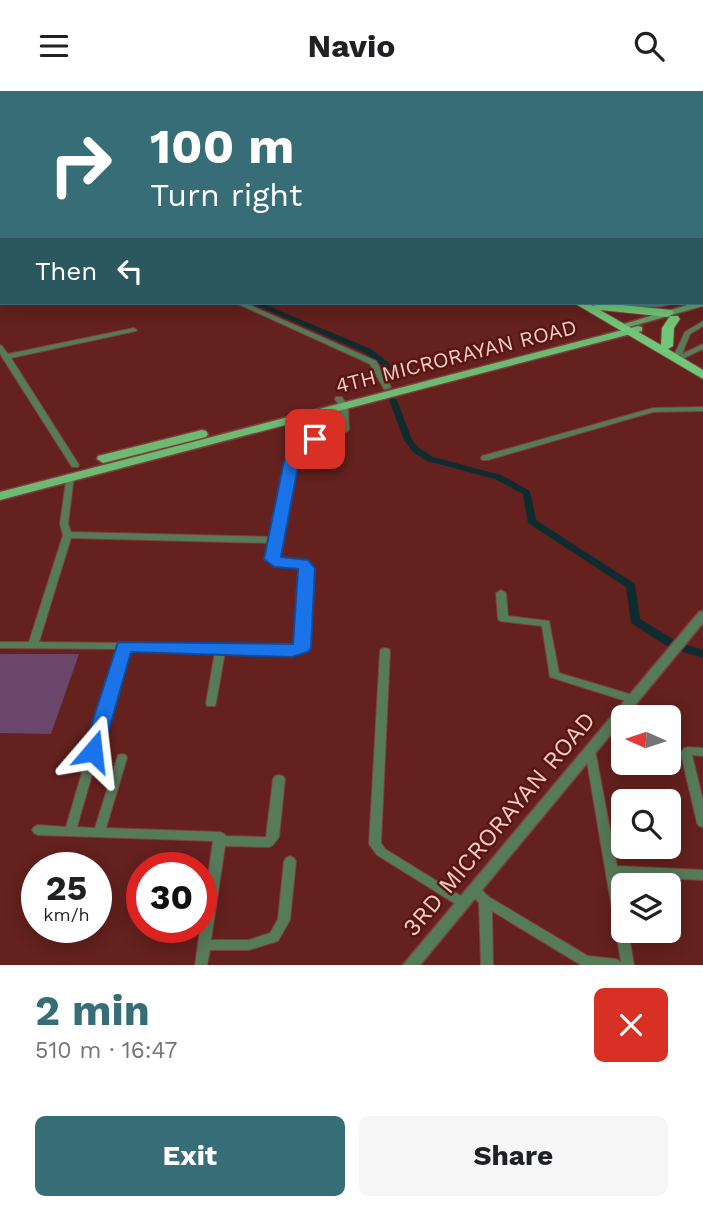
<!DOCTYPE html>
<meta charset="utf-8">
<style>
:root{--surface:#fff;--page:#f6f6f6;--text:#202124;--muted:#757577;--accent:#366d76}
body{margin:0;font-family:"Work Sans",sans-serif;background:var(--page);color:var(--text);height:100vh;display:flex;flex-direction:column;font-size:26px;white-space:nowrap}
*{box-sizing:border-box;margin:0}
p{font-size:23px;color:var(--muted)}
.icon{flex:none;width:38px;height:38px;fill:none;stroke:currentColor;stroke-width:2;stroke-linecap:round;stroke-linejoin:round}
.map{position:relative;height:874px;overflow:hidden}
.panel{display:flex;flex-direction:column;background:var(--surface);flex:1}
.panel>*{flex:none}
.hud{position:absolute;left:0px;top:0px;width:704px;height:214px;box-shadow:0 4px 18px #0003;background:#366d76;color:#fff;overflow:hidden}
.needle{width:46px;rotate:273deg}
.controls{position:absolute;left:611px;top:614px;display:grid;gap:14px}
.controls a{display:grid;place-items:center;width:70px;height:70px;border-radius:10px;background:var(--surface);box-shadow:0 4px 18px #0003;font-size:35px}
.speed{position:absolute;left:21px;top:761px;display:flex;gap:14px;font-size:35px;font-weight:700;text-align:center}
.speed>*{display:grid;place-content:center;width:91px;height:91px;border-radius:50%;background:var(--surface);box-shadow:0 4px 18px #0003;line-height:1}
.speed small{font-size:18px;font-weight:400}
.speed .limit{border:10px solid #d22;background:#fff;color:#111}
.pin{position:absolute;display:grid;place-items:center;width:60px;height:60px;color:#fff;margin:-30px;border-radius:14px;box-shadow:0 4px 10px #0006}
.me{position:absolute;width:77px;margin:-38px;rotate:17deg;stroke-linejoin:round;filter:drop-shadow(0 0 5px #0008)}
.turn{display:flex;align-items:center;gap:24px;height:147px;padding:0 35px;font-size:32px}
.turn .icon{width:91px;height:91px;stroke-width:2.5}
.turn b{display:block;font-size:49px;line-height:60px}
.then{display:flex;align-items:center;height:66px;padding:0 35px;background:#0003;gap:14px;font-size:26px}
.round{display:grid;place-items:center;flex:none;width:74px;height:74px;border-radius:10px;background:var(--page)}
.overview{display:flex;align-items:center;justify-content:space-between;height:119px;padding:0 35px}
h1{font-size:42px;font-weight:700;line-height:52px;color:var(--accent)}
.cta{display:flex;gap:14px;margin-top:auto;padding:14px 35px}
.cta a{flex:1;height:80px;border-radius:10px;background:var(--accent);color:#fff;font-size:28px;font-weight:700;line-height:80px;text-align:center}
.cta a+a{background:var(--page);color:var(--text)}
header{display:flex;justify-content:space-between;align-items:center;height:91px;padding:0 35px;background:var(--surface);font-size:32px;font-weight:700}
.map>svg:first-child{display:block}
.green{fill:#6a466a}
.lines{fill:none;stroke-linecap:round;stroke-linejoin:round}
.canal{fill:#0e2c2f;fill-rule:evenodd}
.minor-casing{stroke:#7e3f3c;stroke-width:2}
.tertiary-casing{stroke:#7e3f3c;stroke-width:3}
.secondary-casing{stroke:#7e3f3c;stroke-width:3}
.primary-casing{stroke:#7e3f3c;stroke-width:3}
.trunk-casing{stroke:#7e3f3c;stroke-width:2}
.minor{fill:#567b59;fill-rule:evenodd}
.tertiary{fill:#567b59;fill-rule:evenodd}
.secondary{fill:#639f69;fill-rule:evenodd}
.primary{fill:#6cba74;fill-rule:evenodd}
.trunk{fill:#70c679;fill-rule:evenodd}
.route{fill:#1a73e8;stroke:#114b97;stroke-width:2}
.labels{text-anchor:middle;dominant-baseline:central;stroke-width:5;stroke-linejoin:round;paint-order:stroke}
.street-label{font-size:21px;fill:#f4cac4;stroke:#581613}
.near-street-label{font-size:24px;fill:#f4cac4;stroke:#581613}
</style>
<header><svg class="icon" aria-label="menu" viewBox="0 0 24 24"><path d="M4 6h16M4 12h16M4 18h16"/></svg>Navio<svg class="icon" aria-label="search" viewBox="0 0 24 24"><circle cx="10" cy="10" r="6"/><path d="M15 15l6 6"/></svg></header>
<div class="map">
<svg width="703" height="874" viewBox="0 0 703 874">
<rect width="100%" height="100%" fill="#64211e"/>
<path class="green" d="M0,563h79l-28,80 -51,-1z"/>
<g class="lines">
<path class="canal" d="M0,115h2v4h-2z
M251,212h10l110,46 18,14 6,15 -1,2h-6l-5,-14 -18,-13z
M390,307h3l4,2 15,40 7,8 14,9 68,18 29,16 6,29 99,64 5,35 38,23 25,8v8l-33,-10 -39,-25 -5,-36 -98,-64 -5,-29 -28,-15 -68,-18 -14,-9 -9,-12 -15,-40z"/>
<defs>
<path id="minor" d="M15,0h6l2,2h-6z
M56,0h5l-2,2h-5z
M147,0h5l2,2h-5z
M636,0h4l1,2h-4z
M665,0h5l2,2h-5z
M702,13h1v2h-1z
M702,62h1v4l-1,-1z
M702,99l1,1v4l-1,-1z
M0,120l2,1v4l-2,-1z
M702,133h1v5l-1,-1z
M702,148h1v4h-1z
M2,150v4l-2,1v-4z
M702,202h1v4h-1z
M237,212h8l131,58 15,26 -4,2h-3l-14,-25 -132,-60z
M616,212h57c-16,7 -36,3 -54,2z
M703,230v5l-13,8 -8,20 21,-10v5l-19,9h-3v-3h-5l-1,-2 10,-21z
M134,237l3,2 -1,1 -125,27 68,107 -1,2h-6l-70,-110 -2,-4v-8l2,1 6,8z
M336,306h6l6,10 1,22 -1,2 -47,18c-16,33 -17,73 -24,109l5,2 23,2 6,6 -4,80 -2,2 -13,4 -67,-2 -9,51 -1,3h-8l-1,-3 9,-51 -87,-3 -51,178 18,1 22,-70 1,-3 4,-1 4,1 1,3 -21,70 114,4 4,2 2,2 40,1 7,-58 2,-3 4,-1 4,1 2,3 -6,58 -6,8 -4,2 -44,-1 -14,94h38l21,-7 8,-14 6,-58 2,-3 4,-2 4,2 2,3 -6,59 -12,21 -29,9h-39l-3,15h-12l18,-124 -175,-6 -4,-2 -2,-3 2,-3 4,-2 28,2 52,-178 -118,-1v-6h29l34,-107 -3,-11 7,-50h6l1,2 -6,48 3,8 201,5c5,-31 7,-64 23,-92l46,-17 -1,-21 -5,-8zM71,447l200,5 -4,16c10,8 21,7 32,8l2,2 -4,77 -5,2 -168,-5 -85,-1z
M703,316v4l-50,1 -165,48h-6l-1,-2 1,-2 171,-48z
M501,499l5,3 2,23 41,5 10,52 77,23 1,3 -1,3 -4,1 -82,-26 -8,-51 -42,-5 -2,-2 -2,-26z
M385,557l4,1 1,2 -9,192 4,6 81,50 2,4 -2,4 -4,1 -85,-53 -8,-11 11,-193 1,-2z
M590,655l4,1 1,3 22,116 86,4v10l-85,-4 5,26v29h5l6,34h-53l-89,-54 1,54h-12l-2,-62 -12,-13 2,-4c9,-3 14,6 20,11l99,59 28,3 5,3 -36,-212 1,-3z
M688,656l15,1v8l-11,-1 11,45v27l-4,-1 -2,-3 -16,-69 3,-6z"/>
<path id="tertiary" d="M703,520v12l-283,342h-17l296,-353z"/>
<path id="secondary" d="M703,209v6l-74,21 -5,-3 70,-21h8z"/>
<path id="primary" d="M638,235l4,1v4l-642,169v-8z
M202,339l4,1 2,3 -2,3 -103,26 -6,-4 1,-3z"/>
<path id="trunk" d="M335,0h8l1,2h-8z
M574,212h14l5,3 9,-3 70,7 2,3 -6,4 -68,-7 61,35 1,-17 8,-12h8l2,3 -6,9 -1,18 -5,3 35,21v9z"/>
</defs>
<use href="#minor" class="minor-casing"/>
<use href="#tertiary" class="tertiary-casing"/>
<use href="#secondary" class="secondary-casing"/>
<use href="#primary" class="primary-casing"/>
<use href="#trunk" class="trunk-casing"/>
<use href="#minor" class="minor"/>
<use href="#tertiary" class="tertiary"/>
<use href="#secondary" class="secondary"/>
<use href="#primary" class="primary"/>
<use href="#trunk" class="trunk"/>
</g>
<path class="route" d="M315,343l7,5 -18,11 -5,11 -18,96 27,3 7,8 -4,80 -3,4 -16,5 -161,-5 -28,99 -3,6 -7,2 -7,-2 -3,-6 35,-109 175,2 5,-75 -24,-2 -10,-8 20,-98 9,-17z"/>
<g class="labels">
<g class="street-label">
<text transform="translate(456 265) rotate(-14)">4TH MICRORAYAN ROAD</text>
</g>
<g class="near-street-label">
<text transform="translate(499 733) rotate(-50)">3RD MICRORAYAN ROAD</text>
</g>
</g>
</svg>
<div class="controls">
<a><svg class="needle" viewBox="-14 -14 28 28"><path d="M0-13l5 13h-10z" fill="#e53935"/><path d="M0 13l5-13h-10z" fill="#757577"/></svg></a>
<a><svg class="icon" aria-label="search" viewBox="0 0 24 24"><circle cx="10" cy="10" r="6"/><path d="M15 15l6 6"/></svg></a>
<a><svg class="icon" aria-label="layers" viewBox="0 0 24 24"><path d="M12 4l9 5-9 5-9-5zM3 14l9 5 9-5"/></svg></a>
</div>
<div class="speed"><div>25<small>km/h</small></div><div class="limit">30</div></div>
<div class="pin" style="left:315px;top:348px;background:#d93025"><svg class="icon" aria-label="arrive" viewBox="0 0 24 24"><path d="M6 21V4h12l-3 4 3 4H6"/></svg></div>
<svg class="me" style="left:93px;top:660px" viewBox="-20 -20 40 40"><path d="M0-17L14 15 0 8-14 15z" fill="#1a73e8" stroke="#fff" stroke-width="4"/></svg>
<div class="hud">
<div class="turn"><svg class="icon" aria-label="right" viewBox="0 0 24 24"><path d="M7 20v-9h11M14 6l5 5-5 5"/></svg><div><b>100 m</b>Turn right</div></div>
<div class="then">Then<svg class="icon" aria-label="left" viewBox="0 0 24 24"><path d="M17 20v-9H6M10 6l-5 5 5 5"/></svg></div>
</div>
</div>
<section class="panel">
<div class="overview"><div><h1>2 min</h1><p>510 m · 16:47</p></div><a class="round" style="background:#d93025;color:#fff"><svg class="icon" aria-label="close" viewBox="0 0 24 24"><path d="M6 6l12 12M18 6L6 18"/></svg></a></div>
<div class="cta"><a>Exit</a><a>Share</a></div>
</section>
